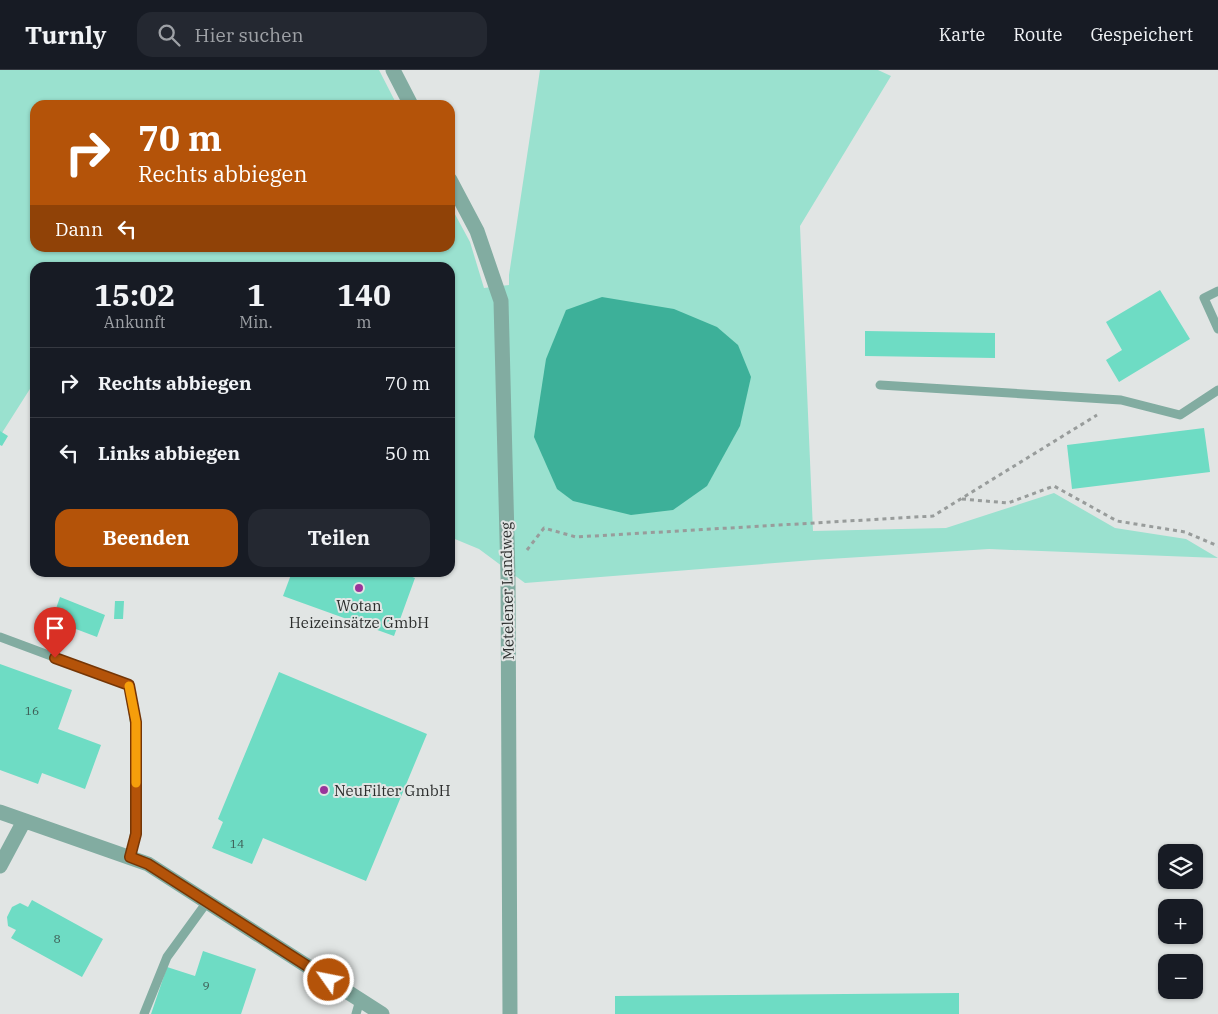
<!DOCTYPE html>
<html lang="de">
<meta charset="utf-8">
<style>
:root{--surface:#171b24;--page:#242831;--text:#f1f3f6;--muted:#9ea1a6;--line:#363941;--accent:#b45309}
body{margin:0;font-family:"IBM Plex Serif",serif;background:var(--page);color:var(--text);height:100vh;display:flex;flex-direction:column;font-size:19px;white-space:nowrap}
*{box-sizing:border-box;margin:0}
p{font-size:16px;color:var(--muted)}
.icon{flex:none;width:28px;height:28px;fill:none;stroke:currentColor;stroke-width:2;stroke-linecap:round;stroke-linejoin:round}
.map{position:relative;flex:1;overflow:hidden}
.side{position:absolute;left:30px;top:192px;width:425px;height:315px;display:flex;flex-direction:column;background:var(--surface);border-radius:15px;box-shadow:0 1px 4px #0004}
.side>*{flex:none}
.guide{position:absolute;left:30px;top:30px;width:425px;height:152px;border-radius:15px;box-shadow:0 1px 4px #0004;background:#b45309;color:#fff;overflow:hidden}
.buttons{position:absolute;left:1158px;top:774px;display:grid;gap:10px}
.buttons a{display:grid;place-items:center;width:45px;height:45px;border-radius:10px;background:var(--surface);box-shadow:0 1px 4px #0004;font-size:25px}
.pin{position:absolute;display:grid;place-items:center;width:42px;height:42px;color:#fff;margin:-51px -21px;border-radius:50% 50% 50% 0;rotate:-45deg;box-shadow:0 0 5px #0007}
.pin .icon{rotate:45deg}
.me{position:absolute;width:55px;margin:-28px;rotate:303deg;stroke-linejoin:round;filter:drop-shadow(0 0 4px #0008)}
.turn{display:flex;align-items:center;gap:18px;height:105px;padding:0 25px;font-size:22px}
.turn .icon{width:65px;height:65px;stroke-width:2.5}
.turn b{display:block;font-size:35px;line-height:42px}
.then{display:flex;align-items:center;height:48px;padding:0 25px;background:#0003;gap:10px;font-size:19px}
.eta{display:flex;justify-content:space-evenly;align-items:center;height:85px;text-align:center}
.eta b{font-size:30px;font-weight:700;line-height:35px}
.button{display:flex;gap:10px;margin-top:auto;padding:10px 25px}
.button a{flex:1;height:58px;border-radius:15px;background:var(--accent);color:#fff;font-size:20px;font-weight:700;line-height:58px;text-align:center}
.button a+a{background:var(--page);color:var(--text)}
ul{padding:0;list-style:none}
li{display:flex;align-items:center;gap:15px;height:70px;padding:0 25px;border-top:1px solid var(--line)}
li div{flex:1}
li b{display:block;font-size:19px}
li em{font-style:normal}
header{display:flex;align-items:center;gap:30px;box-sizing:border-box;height:70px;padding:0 25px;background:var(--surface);border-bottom:1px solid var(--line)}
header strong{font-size:24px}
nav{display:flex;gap:28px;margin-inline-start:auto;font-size:18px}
.search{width:350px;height:45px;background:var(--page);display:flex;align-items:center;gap:12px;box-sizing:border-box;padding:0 18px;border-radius:15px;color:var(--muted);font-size:19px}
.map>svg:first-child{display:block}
.green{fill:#9ae1cf}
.water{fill:#3db099}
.building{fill:#6edcc4}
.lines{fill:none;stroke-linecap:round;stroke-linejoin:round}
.path{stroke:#989c9b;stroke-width:3;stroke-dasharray:4 4;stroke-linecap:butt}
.lane{stroke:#82aca1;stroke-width:9}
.street{stroke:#82aca1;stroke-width:15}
.route-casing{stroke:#753606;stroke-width:12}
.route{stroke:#b45309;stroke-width:9}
.slow{stroke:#f59e0b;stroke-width:9}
.poi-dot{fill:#99349a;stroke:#e1e5e4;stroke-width:2}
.labels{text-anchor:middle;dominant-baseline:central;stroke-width:4;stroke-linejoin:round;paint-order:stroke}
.number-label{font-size:12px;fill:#3c5952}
.street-label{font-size:15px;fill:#2b2d2c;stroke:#e1e5e4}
.poi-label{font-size:15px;fill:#2b2d2c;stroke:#e1e5e4}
</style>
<header>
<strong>Turnly</strong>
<div class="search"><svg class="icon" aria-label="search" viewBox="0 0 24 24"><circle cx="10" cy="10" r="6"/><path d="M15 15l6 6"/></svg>Hier suchen</div>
<nav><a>Karte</a><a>Route</a><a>Gespeichert</a></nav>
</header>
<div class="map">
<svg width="1218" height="944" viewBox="0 0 1218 944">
<rect width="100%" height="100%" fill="#e1e5e4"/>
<path class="green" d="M0,0h379l18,35h-362v143h415v-43l20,37 14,46 25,-3v-10l31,-205h338l13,6 -91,150 13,305 133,-3 108,-35 61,35 71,11 32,19 -229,-9 -176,11 -288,23 -46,-34 -29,-12v-269h-415v113l-35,55z"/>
<path class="water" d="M602,227l72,12 43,18 21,18 13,32 -11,49 -33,60 -34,24 -42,5 -58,-14 -16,-12 -23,-52 12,-78 20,-49z"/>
<path class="building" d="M1160,220l30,49 -71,43 -13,-22 16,-10 -16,-28z
M865,261l130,2v25l-130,-2z
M1204,358l6,44 -138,17 -5,-44z
M0,361l8,5 -6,10 -2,-1z
M292,502h107l16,6 -21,58 -111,-40z
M60,527l45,18 -8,22 -45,-17z
M115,531h9l-1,18h-9z
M0,594l72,26 -14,39 43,16 -16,44 -43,-16 -4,11 -38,-14z
M279,602l148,62 -61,147 -103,-43 -11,26 -40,-16 11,-26 -5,-3z
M32,830l71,39 -21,38 -71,-39 5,-8 -8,-4 -1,-9 5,-10 8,-4 8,4z
M203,881l53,18 -15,45h-90l16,-47 28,9z
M959,923v21h-344v-18z"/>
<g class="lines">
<path class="path" d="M962,429l46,4 46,-17 63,35 68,11 33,14
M527,480l17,-22 32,9 357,-21 164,-101"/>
<path class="lane" d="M1218,221l-14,7 14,31
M880,315l241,15 59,15 38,-25
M0,567l129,48c9,49 13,125 1,172
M144,944l23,-57 40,-55
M356,944l4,-14"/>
<path class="street" d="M393,0l18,35
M450,110l27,51 24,70 7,276 2,437
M0,742l148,52 234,150
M0,796l24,-45"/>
</g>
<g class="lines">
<defs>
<path id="route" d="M55,588l74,27 7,37v112l-6,23 18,7 181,116"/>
</defs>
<use href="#route" class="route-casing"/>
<use href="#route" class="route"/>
<path class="slow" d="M129,616l7,36v61"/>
</g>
<g class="poi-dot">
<circle cx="359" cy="518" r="5"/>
<circle cx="324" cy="720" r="5"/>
</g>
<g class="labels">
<g class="number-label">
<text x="32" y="640">16</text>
<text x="237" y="773">14</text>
<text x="57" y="868">8</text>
<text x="206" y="915">9</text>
</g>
<g class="street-label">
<text transform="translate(507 521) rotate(-91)">Metelener Landweg</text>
</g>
<g class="poi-label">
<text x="359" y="535">Wotan<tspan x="359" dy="17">Heizeinsätze GmbH</tspan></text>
<text x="334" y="720" text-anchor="start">NeuFilter GmbH</text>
</g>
</g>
</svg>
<div class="buttons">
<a><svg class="icon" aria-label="layers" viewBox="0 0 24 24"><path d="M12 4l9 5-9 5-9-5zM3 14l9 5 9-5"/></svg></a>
<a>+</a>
<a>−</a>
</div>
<div class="pin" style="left:55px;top:588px;background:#d93025"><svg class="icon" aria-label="arrive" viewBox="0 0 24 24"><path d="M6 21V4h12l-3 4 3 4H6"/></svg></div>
<svg class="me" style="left:329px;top:910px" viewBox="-20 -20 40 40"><circle r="17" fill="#b45309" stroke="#fff" stroke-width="3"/><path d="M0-11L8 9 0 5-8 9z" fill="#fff"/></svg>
<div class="guide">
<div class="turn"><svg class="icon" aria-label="right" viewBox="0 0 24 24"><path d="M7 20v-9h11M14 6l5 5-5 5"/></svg><div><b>70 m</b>Rechts abbiegen</div></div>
<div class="then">Dann<svg class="icon" aria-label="left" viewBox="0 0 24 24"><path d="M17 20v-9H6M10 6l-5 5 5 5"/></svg></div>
</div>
<section class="side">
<div class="eta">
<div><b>15:02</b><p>Ankunft</p></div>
<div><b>1</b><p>Min.</p></div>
<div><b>140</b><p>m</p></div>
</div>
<ul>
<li><svg class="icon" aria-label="right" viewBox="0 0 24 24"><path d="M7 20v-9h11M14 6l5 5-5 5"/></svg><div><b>Rechts abbiegen</b></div><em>70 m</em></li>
<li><svg class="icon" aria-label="left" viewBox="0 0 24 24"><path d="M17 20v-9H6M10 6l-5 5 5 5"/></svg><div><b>Links abbiegen</b></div><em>50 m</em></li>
</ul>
<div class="button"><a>Beenden</a><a>Teilen</a></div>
</section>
</div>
